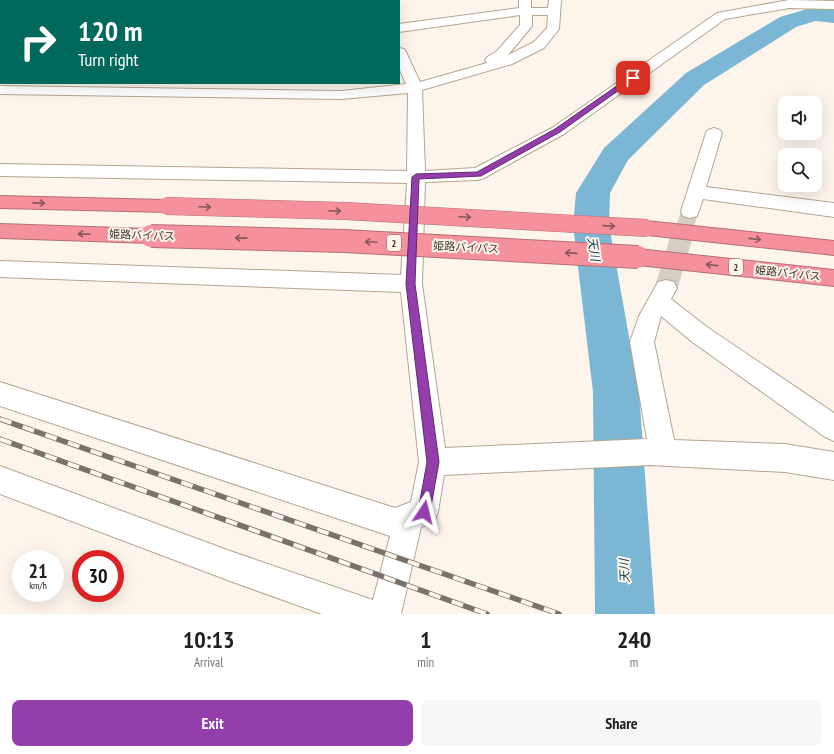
<!DOCTYPE html>
<meta charset="utf-8">
<style>
:root{--surface:#fff;--page:#f6f6f6;--text:#202124;--muted:#757577;--accent:#943eac}
body{margin:0;font-family:"PT Sans Narrow","Noto Sans JP",sans-serif;background:var(--page);color:var(--text);height:100vh;display:flex;flex-direction:column;font-size:15px;white-space:nowrap}
*{box-sizing:border-box;margin:0}
p{font-size:13px;color:var(--muted)}
.icon{flex:none;width:22px;height:22px;fill:none;stroke:currentColor;stroke-width:2;stroke-linecap:round;stroke-linejoin:round}
.map{position:relative;height:614px;overflow:hidden}
.panel{display:flex;flex-direction:column;background:var(--surface);flex:1}
.panel>*{flex:none}
.banner{position:absolute;left:0px;top:0px;width:400px;height:84px;box-shadow:0 4px 16px #0002;background:#00695c;color:#fff;overflow:hidden}
.controls{position:absolute;left:778px;top:96px;display:grid;gap:8px}
.controls a{display:grid;place-items:center;width:44px;height:44px;border-radius:8px;background:var(--surface);box-shadow:0 4px 16px #0002;font-size:20px}
.speed{position:absolute;left:12px;top:550px;display:flex;gap:8px;font-size:20px;font-weight:700;text-align:center}
.speed>*{display:grid;place-content:center;width:52px;height:52px;border-radius:50%;background:var(--surface);box-shadow:0 4px 16px #0002;line-height:1}
.speed small{font-size:10px;font-weight:400}
.speed .limit{border:6px solid #d22;background:#fff;color:#111}
.pin{position:absolute;display:grid;place-items:center;width:34px;height:34px;color:#fff;margin:-17px;border-radius:8px;box-shadow:0 2px 6px #0006}
.me{position:absolute;width:44px;margin:-22px;rotate:10deg;stroke-linejoin:round;filter:drop-shadow(0 0 3px #0008)}
.turn{display:flex;align-items:center;gap:14px;height:84px;padding:0 12px;font-size:18px}
.turn .icon{width:52px;height:52px;stroke-width:2.5}
.turn b{display:block;font-size:28px;line-height:34px}
.eta{display:flex;justify-content:space-evenly;align-items:center;height:68px;text-align:center}
.eta b{font-size:24px;font-weight:600;line-height:28px}
.button{display:flex;gap:8px;margin-top:auto;padding:8px 12px}
.button a{flex:1;height:46px;border-radius:8px;background:var(--accent);color:#fff;font-size:16px;font-weight:600;line-height:46px;text-align:center}
.button a+a{background:var(--page);color:var(--text)}
.map>svg:first-child{display:block}
.lines{fill:none;stroke-linecap:round;stroke-linejoin:round}
.river{fill:#7bb7d4;fill-rule:evenodd}
.minor-tunnel-far1{stroke:#d6cec5;stroke-width:17;stroke-dasharray:17 8;stroke-linecap:butt}
.minor-tunnel{stroke:#d6cec5;stroke-width:22;stroke-dasharray:22 11;stroke-linecap:butt}
.minor-casing{stroke:#b7a48e;stroke-width:2}
.highway-casing{stroke:#b47074;stroke-width:2}
.minor{fill:#fff;fill-rule:evenodd}
.highway{fill:#f4919c;fill-rule:evenodd}
.rail-casing{stroke:#7a7269;stroke-width:5.5}
.rail{stroke:#fdf5ec;stroke-width:4;stroke-dasharray:12;stroke-linecap:butt}
.highway-bridge-far1-casing{stroke:#b47074;stroke-width:18;stroke-linecap:butt}
.highway-bridge-casing{stroke:#b47074;stroke-width:24;stroke-linecap:butt}
.highway-bridge-far1{stroke:#f4919c;stroke-width:17}
.highway-bridge{stroke:#f4919c;stroke-width:22}
.oneway{stroke:#865958}
.route{fill:#943eac;stroke:#602870}
.labels{text-anchor:middle;dominant-baseline:central;stroke-width:4;stroke-linejoin:round;paint-order:stroke}
.shield{fill:#fdf5ec;stroke:#766e65;stroke-width:1}
.shield-label{font-size:10px;font-weight:bold;fill:#3c342b}
.street-label{font-size:11px;fill:#3c342b;stroke:#fdf5ec}
.water-label{font-size:12px;font-style:italic;fill:#0d4156;stroke:#fdf5ec}
</style>
<div class="map">
<svg width="834" height="614" viewBox="0 0 834 614">
<rect width="100%" height="100%" fill="#fdf5ec"/>
<g class="lines">
<path class="river" d="M814,7l20,2v14l-19,-2 -19,6 -92,58 -76,75 -18,33 -1,32 30,167 16,222h-60l-2,-222 -20,-167 3,-32 28,-45 82,-75 94,-56z"/>
<path class="minor-tunnel-far1" d="M684,230l6,-19"/>
<path class="minor-tunnel" d="M666,288l18,-59"/>
<defs>
<path id="minor" d="M23,0h12l-13,1z
M320,0h16l-17,1z
M371,0h12v1h-12z
M519,0h12v8h17l1,-8h12l-2,29 -15,19 -32,16 -90,26 3,81 50,-3 77,-40 165,-115 72,-13 45,1v8l-45,-1 -64,11 -161,115 -80,44 -6,2 -53,2 -3,102 23,164 202,-9 -17,-97 9,-26 19,-34 8,-2 8,2 3,6 -6,11 36,28 127,86v28l-9,-4 -134,-96 -30,-25 -7,26 20,98 111,4 49,8v28l-49,-8 -135,-7 -206,10 -6,37 -4,10 -13,5 -20,87h-79l-92,-33 -230,-87v-28l230,85 143,49 17,-64 -390,-130v-24l395,126 16,-6 8,-40 -18,-170 -401,-15v-16l401,14 6,-92 -407,-7v-12l407,7 1,-78 -67,6 -341,-5v-8l341,5 65,-7 -7,-16v-20l5,1 2,3 14,30 67,-19 -2,-3 2,-3 9,-5 24,-27v-10l-121,17v-8l120,-16zM532,15h16l-1,13 -13,14 -26,13 24,-29z
M0,25h1l-1,9z
M0,56h1l-1,9z
M714,128l6,2 2,3 -16,54 128,16v14l-131,-18 -6,17 -7,2 -7,-2 -2,-5 25,-78 2,-3z"/>
<path id="highway" d="M0,196l166,4 7,1 2,5 -2,5 -7,1 -166,-4z
M647,221l187,20v14l-187,-20 -7,-2 -3,-5 3,-5z
M0,224l151,5 7,2 3,5 -3,5 -7,2 -151,-5z
M638,249l196,21v16l-196,-21 -7,-3 -3,-5 3,-5z"/>
</defs>
<use href="#minor" class="minor-casing"/>
<use href="#highway" class="highway-casing"/>
<use href="#minor" class="minor"/>
<use href="#highway" class="highway"/>
<defs>
<path id="rail" d="M0,419l559,195
M0,439l487,175"/>
</defs>
<use href="#rail" class="rail-casing"/>
<use href="#rail" class="rail"/>
<defs>
<path id="highway-bridge-far1" d="M166,206l179,5 302,17"/>
<path id="highway-bridge" d="M151,236l193,5 294,16"/>
</defs>
<use href="#highway-bridge-far1" class="highway-bridge-far1-casing"/>
<use href="#highway-bridge" class="highway-bridge-casing"/>
<use href="#highway-bridge-far1" class="highway-bridge-far1"/>
<use href="#highway-bridge" class="highway-bridge"/>
</g>
<defs><path id="oneway-shaft" d="M-6 0H5M1.5-3L5.5 0L1.5 3" fill="none" stroke-width="1.6" stroke-linecap="round" stroke-linejoin="round"/></defs>
<g class="oneway">
<use href="#oneway-shaft" transform="translate(39 203) rotate(1)"/>
<use href="#oneway-shaft" transform="translate(205 207) rotate(2)"/>
<use href="#oneway-shaft" transform="translate(335 211) rotate(2)"/>
<use href="#oneway-shaft" transform="translate(465 217) rotate(3)"/>
<use href="#oneway-shaft" transform="translate(609 226) rotate(4)"/>
<use href="#oneway-shaft" transform="translate(84 234) rotate(-178)"/>
<use href="#oneway-shaft" transform="translate(241 238) rotate(-179)"/>
<use href="#oneway-shaft" transform="translate(755 239) rotate(6)"/>
<use href="#oneway-shaft" transform="translate(371 242) rotate(-177)"/>
<use href="#oneway-shaft" transform="translate(571 253) rotate(-176)"/>
<use href="#oneway-shaft" transform="translate(712 265) rotate(-174)"/>
</g>
<path class="route" d="M631,76l5,2 -76,54 -79,44 -62,3 -4,105 24,178 -9,50 -2,4 -4,2 -4,-2 -2,-4 9,-50 -21,-178 6,-107 4,-3 61,-2 78,-43z"/>
<g class="labels">
<g class="shield">
<rect x="387" y="235" width="14" height="16" rx="3"/>
<rect x="729" y="259" width="14" height="16" rx="3"/>
</g>
<g class="shield-label">
<text x="394" y="243">2</text>
<text x="736" y="267">2</text>
</g>
<g class="street-label">
<text transform="translate(142 235) rotate(2)">姫路バイパス</text>
<text transform="translate(466 247) rotate(3)">姫路バイパス</text>
<text transform="translate(788 273) rotate(6)">姫路バイパス</text>
</g>
<g class="water-label">
<text transform="translate(594 249) rotate(81)">天川</text>
<text transform="translate(624 571) rotate(-92)">天川</text>
</g>
</g>
</svg>
<div class="controls">
<a><svg class="icon" aria-label="sound" viewBox="0 0 24 24"><path d="M4 9h4l5-4v14l-5-4H4zM17 9q2 3 0 6"/></svg></a>
<a><svg class="icon" aria-label="search" viewBox="0 0 24 24"><circle cx="10" cy="10" r="6"/><path d="M15 15l6 6"/></svg></a>
</div>
<div class="speed"><div>21<small>km/h</small></div><div class="limit">30</div></div>
<div class="pin" style="left:633px;top:78px;background:#d93025"><svg class="icon" aria-label="arrive" viewBox="0 0 24 24"><path d="M6 21V4h12l-3 4 3 4H6"/></svg></div>
<svg class="me" style="left:424px;top:512px" viewBox="-20 -20 40 40"><path d="M0-17L14 15 0 8-14 15z" fill="#943eac" stroke="#fff" stroke-width="4"/></svg>
<div class="banner">
<div class="turn"><svg class="icon" aria-label="right" viewBox="0 0 24 24"><path d="M7 20v-9h11M14 6l5 5-5 5"/></svg><div><b>120 m</b>Turn right</div></div>
</div>
</div>
<section class="panel">
<div class="eta">
<div><b>10:13</b><p>Arrival</p></div>
<div><b>1</b><p>min</p></div>
<div><b>240</b><p>m</p></div>
</div>
<div class="button"><a>Exit</a><a>Share</a></div>
</section>
